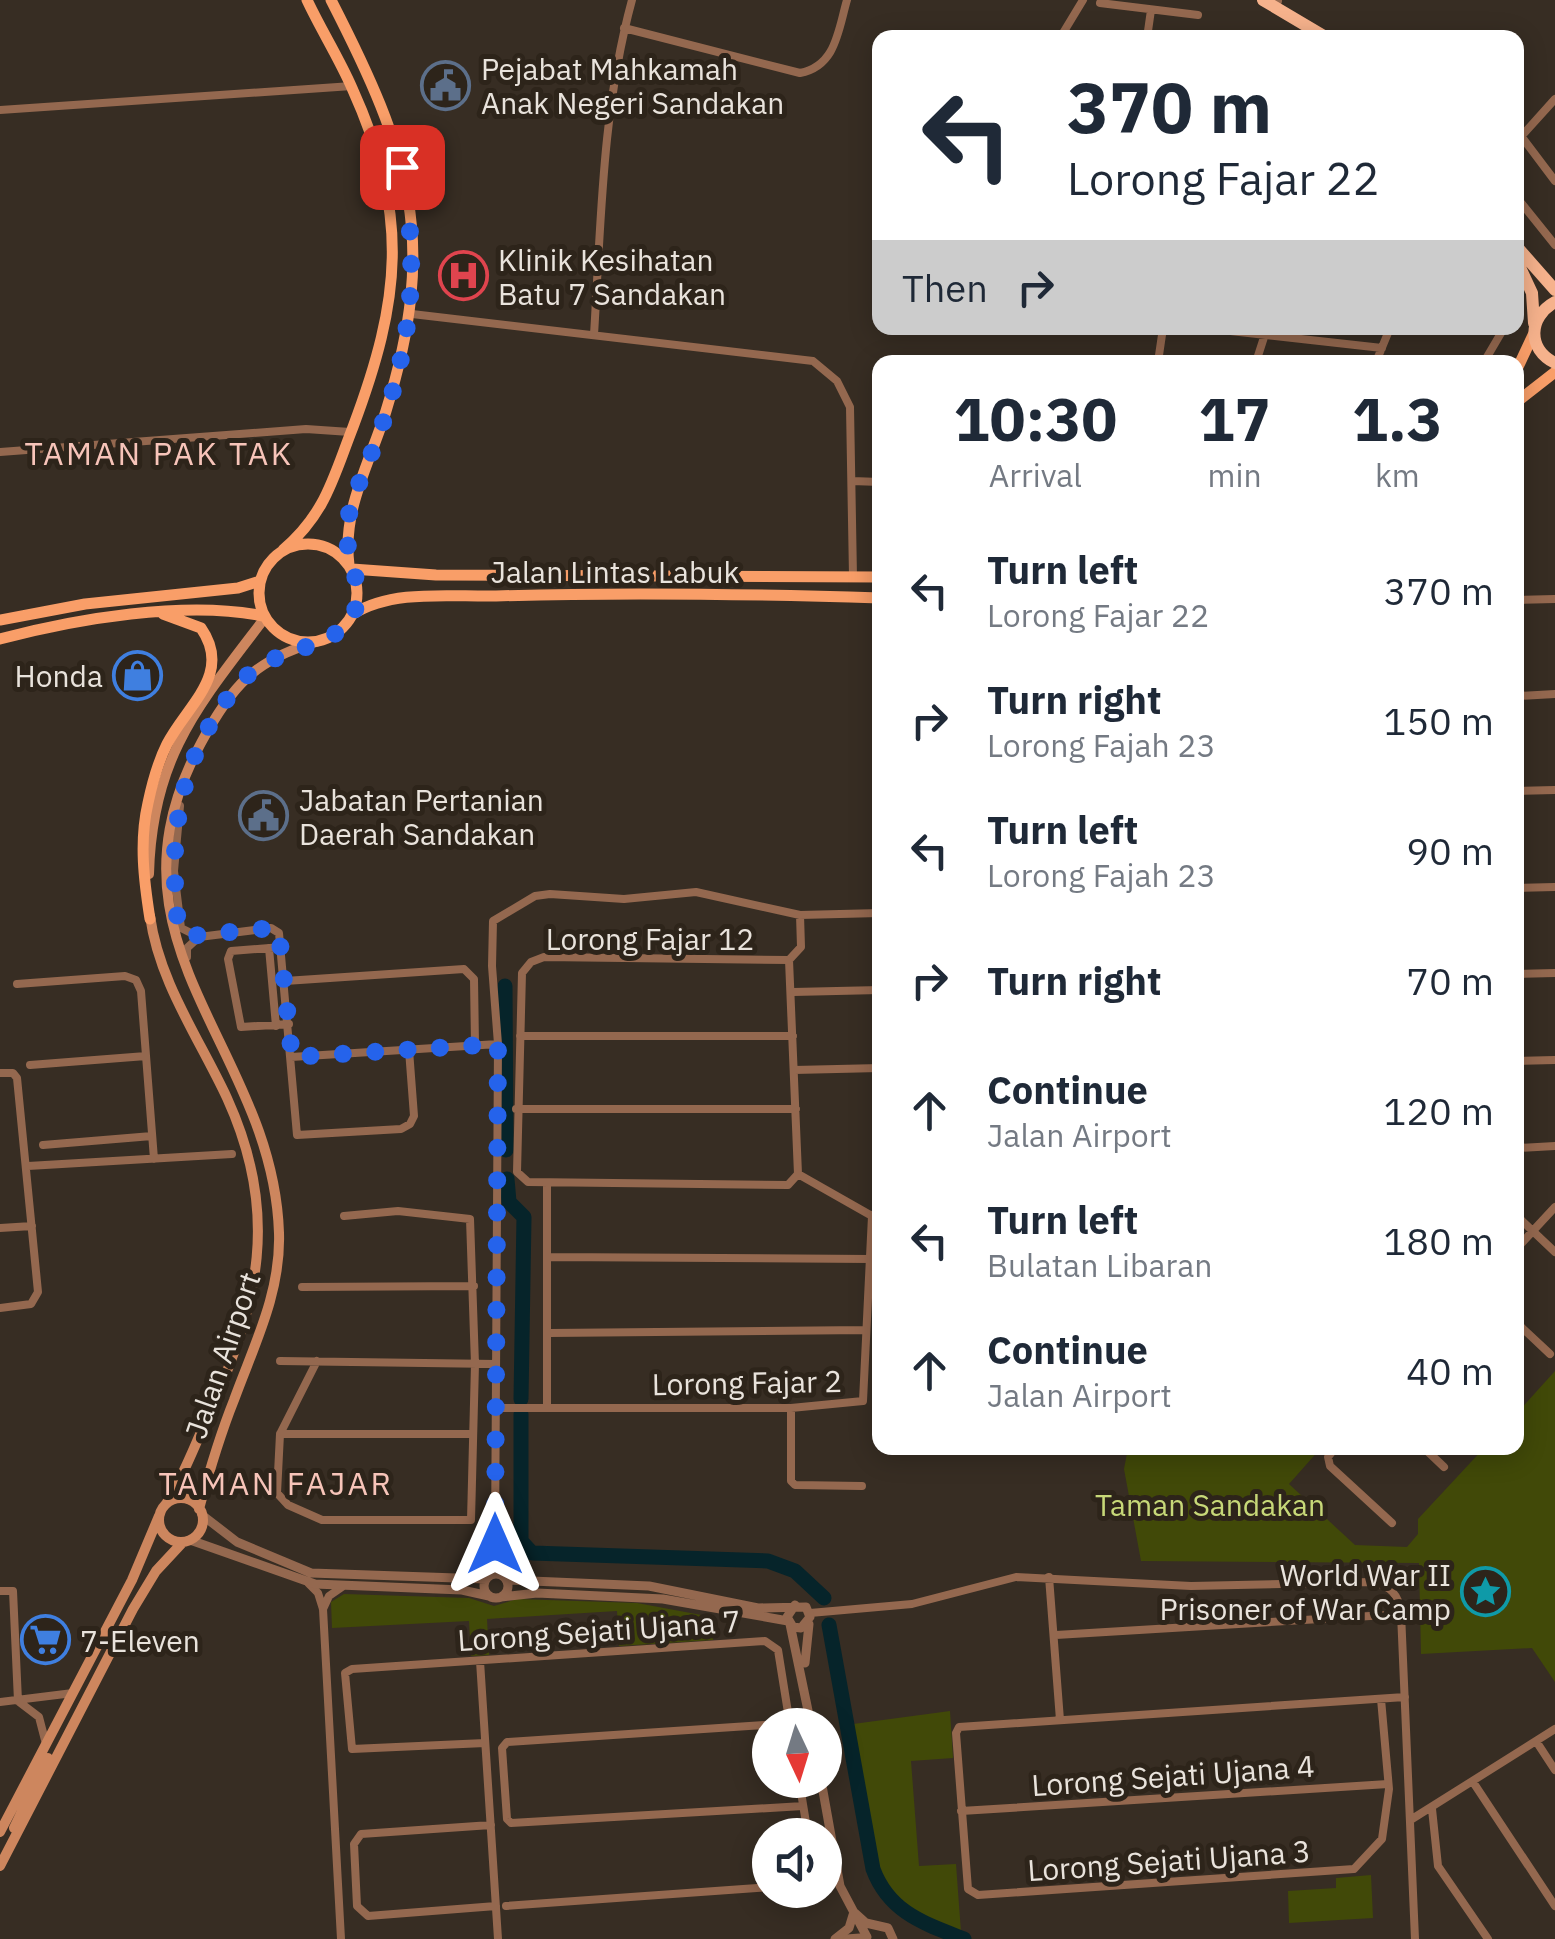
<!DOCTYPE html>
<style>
:root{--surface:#fff;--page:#f2f2f3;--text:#1f2937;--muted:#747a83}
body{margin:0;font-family:"IBM Plex Sans",sans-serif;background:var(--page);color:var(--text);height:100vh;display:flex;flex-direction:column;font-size:38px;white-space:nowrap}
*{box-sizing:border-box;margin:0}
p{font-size:32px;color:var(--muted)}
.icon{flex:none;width:55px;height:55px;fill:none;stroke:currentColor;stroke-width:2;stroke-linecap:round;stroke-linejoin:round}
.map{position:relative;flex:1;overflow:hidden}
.drawer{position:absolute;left:872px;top:355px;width:652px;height:1100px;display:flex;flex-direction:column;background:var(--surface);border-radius:20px;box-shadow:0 5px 25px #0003}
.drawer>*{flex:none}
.hud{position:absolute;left:872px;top:30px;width:652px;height:305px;border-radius:20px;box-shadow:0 5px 25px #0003;background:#fff;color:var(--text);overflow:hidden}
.needle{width:65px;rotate:176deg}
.tools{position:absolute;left:752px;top:1708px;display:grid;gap:20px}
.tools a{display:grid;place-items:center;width:90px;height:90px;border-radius:50%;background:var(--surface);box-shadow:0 5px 25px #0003;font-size:50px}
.pin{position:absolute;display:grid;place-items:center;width:85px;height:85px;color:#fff;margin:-42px;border-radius:20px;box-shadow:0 5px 15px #0006}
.me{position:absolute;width:110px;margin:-55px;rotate:0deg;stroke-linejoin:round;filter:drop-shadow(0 0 8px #0008)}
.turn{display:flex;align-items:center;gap:35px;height:210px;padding:0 30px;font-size:45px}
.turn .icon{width:130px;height:130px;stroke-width:2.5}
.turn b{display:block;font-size:70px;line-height:85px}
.then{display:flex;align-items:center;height:95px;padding:0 30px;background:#0003;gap:20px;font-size:38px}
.eta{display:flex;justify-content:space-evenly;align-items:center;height:170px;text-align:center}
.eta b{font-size:60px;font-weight:700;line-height:70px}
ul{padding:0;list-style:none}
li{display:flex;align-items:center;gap:30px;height:130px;padding:0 30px}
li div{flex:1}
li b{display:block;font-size:38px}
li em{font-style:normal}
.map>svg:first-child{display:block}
.green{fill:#414908}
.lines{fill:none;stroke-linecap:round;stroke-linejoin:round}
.river{stroke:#06242a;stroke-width:15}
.minor{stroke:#94684f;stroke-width:8}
.tertiary{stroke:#94684f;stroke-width:9}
.secondary{stroke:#cd865e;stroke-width:10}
.primary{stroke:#f99e68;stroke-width:11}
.trunk{stroke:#f6b28c;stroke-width:12}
.route{stroke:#2563eb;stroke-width:18;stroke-dasharray:0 32.4}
.labels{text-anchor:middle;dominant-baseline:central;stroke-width:10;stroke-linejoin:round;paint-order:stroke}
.poi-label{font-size:30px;fill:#e9e3dc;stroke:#2d241a;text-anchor:start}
.street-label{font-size:30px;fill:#e9e3dc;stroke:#2d241a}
.park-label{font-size:30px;fill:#c7d878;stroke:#2d241a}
.neighbourhood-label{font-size:32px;letter-spacing:2.5px;fill:#f7c4b9;stroke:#2d241a}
</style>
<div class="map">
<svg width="1555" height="1939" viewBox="0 0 1555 1939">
<rect width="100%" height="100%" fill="#372d23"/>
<path class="green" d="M1555,1371v311l-23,-34 -111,6 -2,-91 -278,-2 -17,-92 4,-21h193l-32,36 66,61 52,2 11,-13v-15l66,-71h34v-36z
M344,1594l125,4 25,8 23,-7 120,4 75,14 1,23 -94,6 -2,-35 -130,8 2,36 -18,1 -2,-35 -137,7 -1,-26z
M950,1711l3,47 -42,3 8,105 37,-2 5,68 -47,-20 -32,-32 -29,-156z
M1371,1875l2,43 -84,5 -1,-32 48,-3v-10z"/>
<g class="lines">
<path class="river" d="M505,986l1,164
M507,1179l2,23 15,15 -3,182
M521,1414v127l11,12 236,8 27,10 29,27
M829,1625l44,244c16,43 50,54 91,70"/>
<path class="minor" d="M1278,1v-1
M1100,3l98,12
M624,28l176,45c36,-7 38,-42 47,-73
M1060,38l23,-38
M1147,38l4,-28
M0,110l352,-24
M1521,136l34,45
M1518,140l37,-41
M1518,199l37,46
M412,314l401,47 24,20 13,26 3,170
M1204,328l178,20
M594,335c7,-113 8,-225 38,-335
M1158,362l5,-34
M1256,362l11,-34
M1376,362l14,-34
M1484,362l20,-34
M0,452l306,-23 44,3
M852,481l28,1
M1518,600l37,-1
M1518,696l37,-2
M1518,791l37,-1
M180,806l-6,65 7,57 18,9 -12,11v9
M1518,888l37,-1
M199,937l72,-9 8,5 18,202 104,-6 9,-5 4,-8 -5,-66
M282,947l-51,4 -3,8 13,68 48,-3
M269,948l7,78
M789,960l9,214
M1518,974l37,-1
M285,981l179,-12 10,10 1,66
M17,984l108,-8 11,4 5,11 13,168
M793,992l87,-2
M520,1036h273
M291,1057l207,-13
M1518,1061l37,-1
M30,1065l116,-9
M794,1070l86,-2
M0,1073h13l4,5 21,214 -7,12 -31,4
M516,1109h280
M43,1145l109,-9
M1518,1148l37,-2
M28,1166l204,-12
M798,1174l-10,11 -260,-3 -11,-10 5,-199 9,-11 13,-5 245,3 12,-13 -1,-32
M798,1174l74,42
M1518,1217l37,35
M0,1228l32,-2
M1518,1247l37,-40
M548,1257l323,2
M302,1287l172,-1
M1518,1324l32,30
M549,1333l317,-3
M280,1361l216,3
M317,1361l-37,73 -3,59 11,12 34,15h149l4,-156 -5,-145 -72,-8 -54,5
M547,1405v-219
M496,1408h295l72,-7 9,-185 8,-7
M791,1408v73l4,4 67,1
M280,1434h192
M1335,1448l-7,9 2,9 62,57
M1424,1448l20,19
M489,1576l5,-28
M504,1577l-9,-33 3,-500 -6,-78 1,-45 42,-25 15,-2 74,5 72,-7 104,23 80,-2
M1049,1577l11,143
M309,1584l9,9 5,16 18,330
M0,1591h13l5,110
M323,1609l6,-13 13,-9
M810,1613l102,-9 104,-27 175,9 181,-4c18,3 27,13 29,31l14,326
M1056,1635l331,-20
M480,1661l18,278
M1381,1699l8,90 -7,50 -28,30 -376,26 -10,-6 -12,-156 3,-6 446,-30
M18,1701l21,16 7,27
M0,1702l73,-9
M1536,1741l19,29
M485,1743l-133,6 -7,-76 7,-4 413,-28 13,9 12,75
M799,1780l9,55
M1473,1782l82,124
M803,1806l-292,17 -4,-4 -5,-71 5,-6 304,-20
M1432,1809l6,57 50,73
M961,1811l427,-27
M1412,1819l143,-90
M491,1825l-130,9 -7,10 3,62 11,10 128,-10
M506,1906l264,-19
M839,1939l28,-2"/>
<path class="tertiary" d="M202,1515l35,27 74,31 175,6
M190,1540l125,44 147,6 27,6
M484 1586a12 12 0 1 1 24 0a12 12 0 1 1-24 0Z
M506,1580l143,6 109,22 48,-1 4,10 -9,11 -8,-1 -6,-10 8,-12
M501,1597l36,-4 126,6 125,22
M790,1624l21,101
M805,1663l4,-39
M821,1780l19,106 27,51
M855,1913l11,10 22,5 5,11
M835,1939l14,-11 4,-13"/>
<path class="secondary" d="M149,874c3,-116 48,-167 115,-255
M150,916c9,66 49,122 77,182 53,116 32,204 -18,316 -14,30 -25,62 -43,90
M159 1520a22 22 0 1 1 44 0a22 22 0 1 1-44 0Z
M199,1509c10,-37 21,-74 35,-109 20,-55 47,-107 45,-167 -6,-188 -187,-288 -78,-490 30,-56 53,-83 115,-101
M14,1828l34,-70
M0,1832l132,-252 27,-64
M0,1866l133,-257 23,-38 27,-29"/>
<path class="primary" d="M331,0c79,154 108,240 55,411 -16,52 -44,98 -37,154
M1518,367l15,-32
M1518,401l37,-29
M259 593a49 49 0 1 1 98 0a49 49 0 1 1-98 0Z
M283,550c43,-37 50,-72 70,-123 48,-128 57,-211 -1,-339 -13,-30 -31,-58 -45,-88
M352,569l84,6 444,2
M353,614c40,-25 97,-17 143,-18 128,-4 256,-2 384,2
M0,620l85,-16 153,-16 22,-7
M0,639c75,-20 186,-39 263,-23
M150,919c-6,-38 -11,-77 -2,-116 4,-19 10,-41 19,-59 20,-39 66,-70 34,-116l-38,-14"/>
<path class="trunk" d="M1263,0l64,38
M1518,248l37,42
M1518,263l14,30 2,30
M1555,302c-27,15 -28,47 0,61"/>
</g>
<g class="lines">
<path class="route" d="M402,167c17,101 11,171 -23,267 -10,28 -25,56 -31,85 -8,33 20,65 5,96 -18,35 -79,32 -108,63 -52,54 -73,127 -70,201 0,21 -2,42 14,57l82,-8 8,5 13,124 206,-13 -3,500"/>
</g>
<defs>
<symbol id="civic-ring" viewBox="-11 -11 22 22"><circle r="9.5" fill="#2d241a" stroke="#5c6f8a" stroke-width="1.5"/><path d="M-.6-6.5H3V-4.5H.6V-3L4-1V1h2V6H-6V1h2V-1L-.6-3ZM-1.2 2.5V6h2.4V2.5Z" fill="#5c6f8a"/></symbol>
<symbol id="hospital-ring" viewBox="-11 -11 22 22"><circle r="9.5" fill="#2d241a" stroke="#e0444e" stroke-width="1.5"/><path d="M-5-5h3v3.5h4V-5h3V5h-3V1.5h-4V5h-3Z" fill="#e0444e"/></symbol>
<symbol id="shop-ring" viewBox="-11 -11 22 22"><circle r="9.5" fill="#2d241a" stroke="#3f7fe0" stroke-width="1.5"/><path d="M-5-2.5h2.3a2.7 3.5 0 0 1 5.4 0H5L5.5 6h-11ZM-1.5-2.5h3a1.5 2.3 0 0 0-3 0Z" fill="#3f7fe0"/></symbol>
<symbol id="sight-ring" viewBox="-11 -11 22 22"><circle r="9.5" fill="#2d241a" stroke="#0f9aa8" stroke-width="1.5"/><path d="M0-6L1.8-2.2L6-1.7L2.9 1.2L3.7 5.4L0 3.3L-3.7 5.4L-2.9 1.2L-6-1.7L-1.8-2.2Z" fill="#0f9aa8"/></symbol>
<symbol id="supermarket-ring" viewBox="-11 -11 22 22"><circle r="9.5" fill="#2d241a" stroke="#3f7fe0" stroke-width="1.5"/><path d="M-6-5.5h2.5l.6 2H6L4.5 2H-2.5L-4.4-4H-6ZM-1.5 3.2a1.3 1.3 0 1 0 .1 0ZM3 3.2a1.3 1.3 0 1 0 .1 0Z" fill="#3f7fe0"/></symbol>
</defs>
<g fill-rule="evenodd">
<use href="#civic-ring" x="418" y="58" width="55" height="55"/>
<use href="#hospital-ring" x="436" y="248" width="55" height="55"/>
<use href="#shop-ring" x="110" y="648" width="55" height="55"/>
<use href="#civic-ring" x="236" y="788" width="55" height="55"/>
<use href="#sight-ring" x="1458" y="1564" width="55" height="55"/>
<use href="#supermarket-ring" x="18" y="1612" width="55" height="55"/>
</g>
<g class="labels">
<g class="poi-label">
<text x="481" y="68">Pejabat Mahkamah<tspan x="481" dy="34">Anak Negeri Sandakan</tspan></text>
<text x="498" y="259">Klinik Kesihatan<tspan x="498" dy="34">Batu 7 Sandakan</tspan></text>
<text x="103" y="675" text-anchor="end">Honda</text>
<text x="299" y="799">Jabatan Pertanian<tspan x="299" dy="34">Daerah Sandakan</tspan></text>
<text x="1451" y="1574" text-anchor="end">World War II<tspan x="1451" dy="34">Prisoner of War Camp</tspan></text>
<text x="80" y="1640">7-Eleven</text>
</g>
<g class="street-label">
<text x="615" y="571">Jalan Lintas Labuk</text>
<text x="650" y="938">Lorong Fajar 12</text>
<text transform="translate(222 1355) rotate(-71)">Jalan Airport</text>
<text transform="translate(747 1382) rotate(-1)">Lorong Fajar 2</text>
<text transform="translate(599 1630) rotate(-4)">Lorong Sejati Ujana 7</text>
<text transform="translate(1173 1775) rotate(-4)">Lorong Sejati Ujana 4</text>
<text transform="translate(1169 1860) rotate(-4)">Lorong Sejati Ujana 3</text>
</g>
<g class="park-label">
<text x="1210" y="1504">Taman Sandakan</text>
</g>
<g class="neighbourhood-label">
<text x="159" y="453">TAMAN PAK TAK</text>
<text x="276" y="1483">TAMAN FAJAR</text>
</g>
</g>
</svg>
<div class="tools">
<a><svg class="needle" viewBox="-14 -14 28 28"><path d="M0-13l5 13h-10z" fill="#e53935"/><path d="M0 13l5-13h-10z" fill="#747a83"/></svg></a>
<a><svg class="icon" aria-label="sound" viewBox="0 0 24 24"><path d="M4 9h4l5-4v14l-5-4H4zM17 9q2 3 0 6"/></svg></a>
</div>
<div class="pin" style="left:402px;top:167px;background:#d93025"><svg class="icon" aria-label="arrive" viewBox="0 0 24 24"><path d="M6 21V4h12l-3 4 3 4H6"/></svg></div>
<svg class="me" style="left:495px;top:1544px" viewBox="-20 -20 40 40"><path d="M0-17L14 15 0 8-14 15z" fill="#2563eb" stroke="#fff" stroke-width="4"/></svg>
<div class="hud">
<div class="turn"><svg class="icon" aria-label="left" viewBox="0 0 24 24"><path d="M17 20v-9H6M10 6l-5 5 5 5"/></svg><div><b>370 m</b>Lorong Fajar 22</div></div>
<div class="then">Then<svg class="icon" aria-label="right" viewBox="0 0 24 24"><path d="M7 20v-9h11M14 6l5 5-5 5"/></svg></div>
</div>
<section class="drawer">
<div class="eta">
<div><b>10:30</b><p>Arrival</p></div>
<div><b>17</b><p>min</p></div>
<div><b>1.3</b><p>km</p></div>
</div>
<ul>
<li><svg class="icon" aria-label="left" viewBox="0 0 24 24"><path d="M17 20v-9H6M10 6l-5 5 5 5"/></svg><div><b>Turn left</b><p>Lorong Fajar 22</p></div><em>370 m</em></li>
<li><svg class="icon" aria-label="right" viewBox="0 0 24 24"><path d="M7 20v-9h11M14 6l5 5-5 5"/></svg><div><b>Turn right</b><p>Lorong Fajah 23</p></div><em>150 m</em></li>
<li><svg class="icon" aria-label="left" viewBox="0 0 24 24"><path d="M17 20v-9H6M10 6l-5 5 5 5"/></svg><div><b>Turn left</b><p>Lorong Fajah 23</p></div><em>90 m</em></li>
<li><svg class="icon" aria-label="right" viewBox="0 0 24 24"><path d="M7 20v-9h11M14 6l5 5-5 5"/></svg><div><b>Turn right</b></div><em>70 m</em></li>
<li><svg class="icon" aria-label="ahead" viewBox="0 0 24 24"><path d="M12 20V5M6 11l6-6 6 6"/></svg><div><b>Continue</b><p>Jalan Airport</p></div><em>120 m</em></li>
<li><svg class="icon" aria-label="left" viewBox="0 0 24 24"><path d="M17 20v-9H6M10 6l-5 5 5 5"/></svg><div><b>Turn left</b><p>Bulatan Libaran</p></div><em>180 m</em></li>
<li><svg class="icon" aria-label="ahead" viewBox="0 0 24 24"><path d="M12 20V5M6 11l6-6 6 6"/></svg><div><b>Continue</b><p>Jalan Airport</p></div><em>40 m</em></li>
</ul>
</section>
</div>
